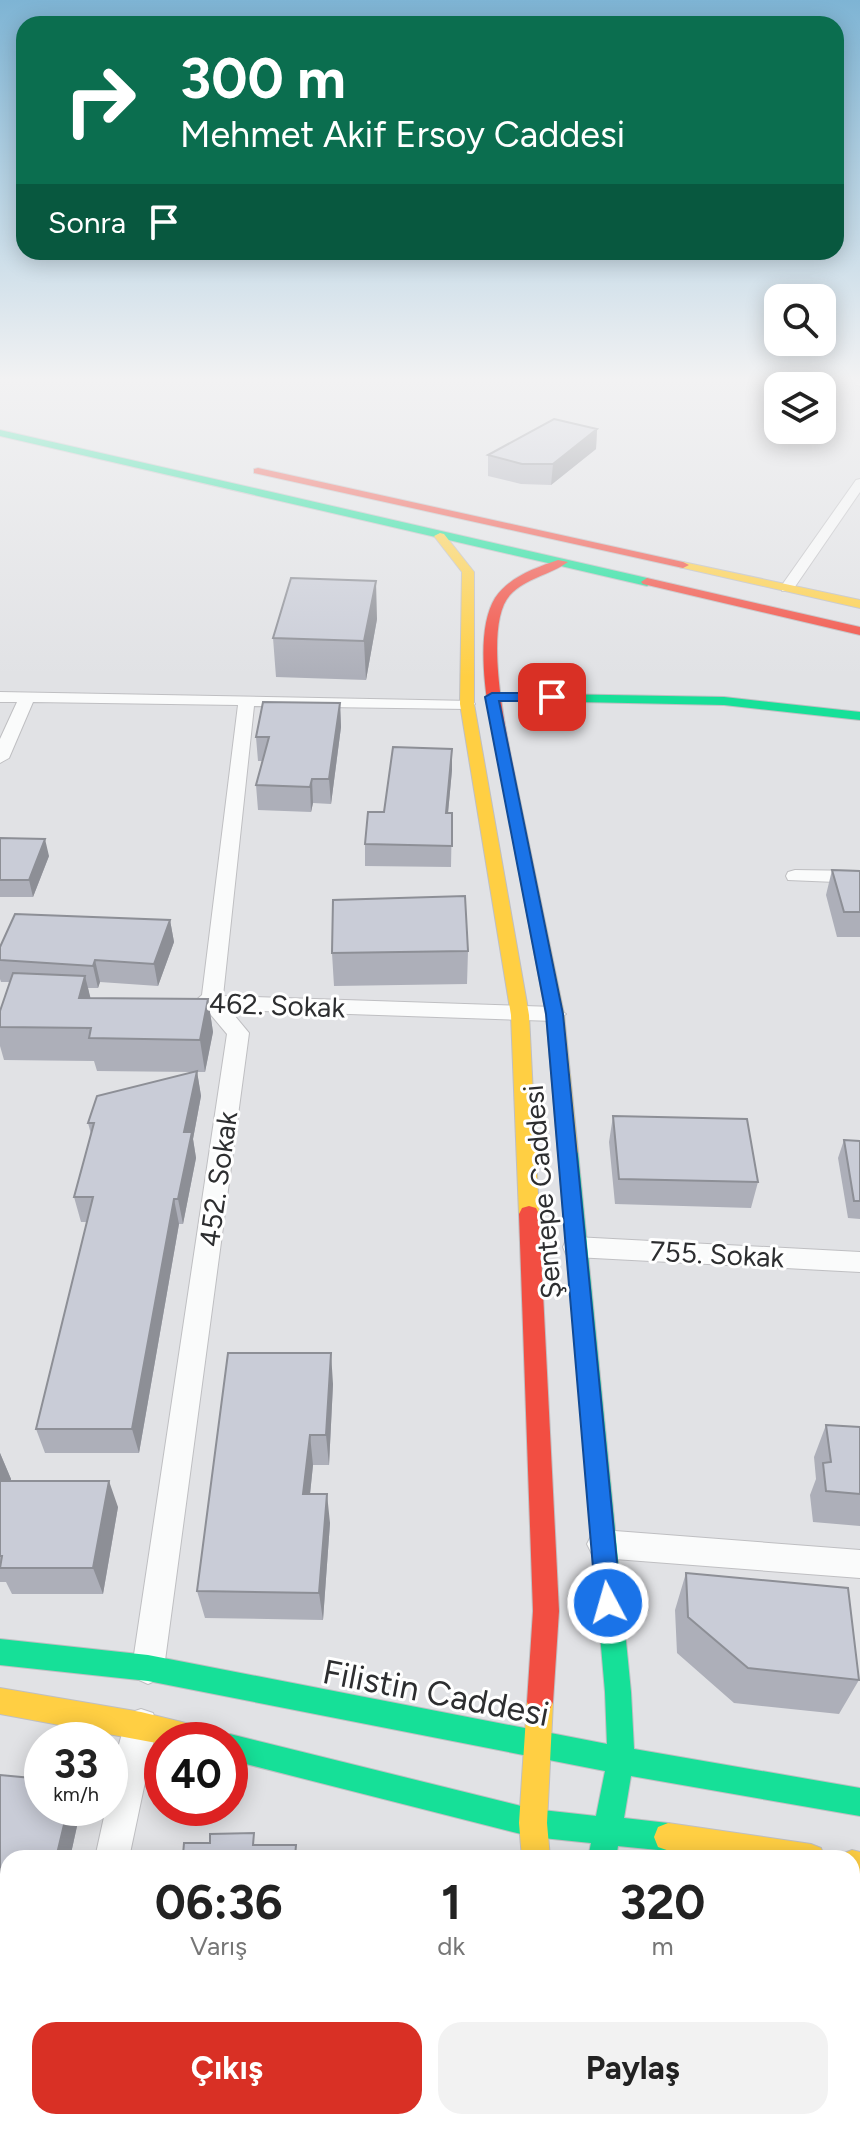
<!DOCTYPE html>
<html lang="tr">
<meta charset="utf-8">
<style>
:root{--surface:#fff;--page:#f2f2f2;--text:#222;--muted:#767676;--accent:#d93025}
body{margin:0;font-family:Figtree,sans-serif;background:var(--page);color:var(--text);height:100vh;display:flex;flex-direction:column;font-size:30px;white-space:nowrap}
*{box-sizing:border-box;margin:0}
p{font-size:26px;color:var(--muted)}
.icon{flex:none;width:44px;height:44px;fill:none;stroke:currentColor;stroke-width:2;stroke-linecap:round;stroke-linejoin:round}
.map{position:relative;flex:1;overflow:hidden}
.sheet{position:absolute;left:0px;top:1850px;width:860px;height:280px;display:flex;flex-direction:column;background:var(--surface);border-radius:24px 24px 0 0;box-shadow:0 4px 20px #0003}
.sheet>*{flex:none}
.guide{position:absolute;left:16px;top:16px;width:828px;height:244px;border-radius:24px;box-shadow:0 4px 20px #0003;background:#0b6e4f;color:#fff;overflow:hidden}
.buttons{position:absolute;left:764px;top:284px;display:grid;gap:16px}
.buttons a{display:grid;place-items:center;width:72px;height:72px;border-radius:16px;background:var(--surface);box-shadow:0 4px 20px #0003;font-size:40px}
.speed{position:absolute;left:24px;top:1722px;display:flex;gap:16px;font-size:40px;font-weight:700;text-align:center}
.speed>*{display:grid;place-content:center;width:104px;height:104px;border-radius:50%;background:var(--surface);box-shadow:0 4px 20px #0003;line-height:1}
.speed small{font-size:20px;font-weight:400}
.speed .limit{border:12px solid #d22;background:#fff;color:#111}
.pin{position:absolute;display:grid;place-items:center;width:68px;height:68px;color:#fff;margin:-34px;border-radius:16px;box-shadow:0 4px 12px #0006}
.me{position:absolute;width:88px;margin:-44px;rotate:354deg;stroke-linejoin:round;filter:drop-shadow(0 0 6px #0008)}
.turn{display:flex;align-items:center;gap:28px;height:168px;padding:0 32px;font-size:36px}
.turn .icon{width:104px;height:104px;stroke-width:2.5}
.turn b{display:block;font-size:56px;line-height:68px}
.then{display:flex;align-items:center;height:76px;padding:0 32px;background:#0003;gap:16px;font-size:30px}
.eta{display:flex;justify-content:space-evenly;align-items:center;height:136px;text-align:center}
.eta b{font-size:48px;font-weight:700;line-height:56px}
.cta{display:flex;gap:16px;margin-top:auto;padding:16px 32px}
.cta a{flex:1;height:92px;border-radius:24px;background:var(--accent);color:#fff;font-size:32px;font-weight:700;line-height:92px;text-align:center}
.cta a+a{background:var(--page);color:var(--text)}
.map>svg:first-child{display:block}
.lines{fill:none;stroke-linecap:round;stroke-linejoin:round}
.street-casing{stroke:#bfbfc2;stroke-width:2}
.fast-casing{stroke:#bfbfc2;stroke-width:2}
.slow-casing{stroke:#bfbfc2;stroke-width:2}
.jam-casing{stroke:#bfbfc2;stroke-width:2}
.street{fill:#fafbfb;fill-rule:evenodd}
.fast{fill:#16e098;fill-rule:evenodd}
.slow{fill:#ffcf43;fill-rule:evenodd}
.jam{fill:#f24e42;fill-rule:evenodd}
.wall{fill:#adafb9}
.shaded-wall{fill:#8d8f96}
.building{fill:#c9ccd7;stroke:#8d8f96;stroke-width:2}
.route{fill:#1a73e8;stroke:#114b97;stroke-width:2}
.labels{text-anchor:middle;dominant-baseline:central;stroke-width:6;stroke-linejoin:round;paint-order:stroke}
.street-label{font-size:28px;fill:#2d2e30;stroke:#fff}
.near-street-label{font-size:34px;fill:#2d2e30;stroke:#fff}
</style>
<div class="map">
<svg width="860" height="2130" viewBox="0 0 860 2130">
<rect width="100%" height="100%" fill="#e1e2e5"/>
<g class="lines">
<defs>
<path id="street" d="M852,379h8v7l-4,-1z
M860,479v13l-68,99h-10v-6l74,-105z
M0,692l473,9 2,3 -8,5 -213,-3 -31,290 332,11 11,7 -11,7 -325,-11 19,23 -85,635 -5,11 -11,5 -11,-5 -5,-11 95,-634 -21,-25 -9,-2 -3,-5 8,-7 36,-290 -205,-3 -24,56 -9,5v-24l17,-37h-17z
M795,870l65,1v12l-72,-3 -2,-4 2,-4z
M575,1237l285,15v20l-285,-15 -9,-3 -3,-7 3,-7z
M602,1530l258,20v28l-258,-20 -10,-4 -5,-10 5,-10z
M141,1709l12,4 4,12 -28,133h-34l11,-50h4c0,-31 8,-66 19,-95z
M35,2122h38l-2,8h-40z"/>
<path id="fast" d="M0,430l647,148 6,4 -6,4 -647,-150z
M492,693l232,4 136,15v8l-136,-15 -237,-5v-6z
M568,1145l7,2 3,5 53,540 3,57 226,39v28l-229,-40 -7,42 44,5 10,4 4,10 -4,10 -10,4 -50,-5 -2,12h-28l3,-15 -58,-6 -303,-77v-20h-11l11,-6 303,75 63,7 9,-45 -457,-90 -148,-16v-26l148,16 459,89 -2,-52 -47,-540 3,-5z
M0,2096l8,1v25h12l-1,2 -11,5 -8,-1z"/>
<path id="slow" d="M440,533l4,1 30,38v132l55,311 10,199 -3,6 -7,2 -7,-2 -3,-6 -8,-199 -51,-311 2,-132 -28,-36z
M683,562l177,38v8l-181,-41v-4z
M508,772l7,4 49,238 14,138 -3,5h-14l-3,-5 -12,-138 -45,-238z
M0,1688l141,24 61,15 9,4 4,9h-53v4l-162,-30z
M540,1689l9,4 4,9 -6,121 3,35h-28l-3,-35 8,-121 4,-9z
M668,1823l143,21 10,4 4,10c-52,0 -117,9 -167,-11l-4,-10 4,-10z
M852,1850l8,2v28l-8,-2v-20h-12l2,-4z
M531,2122h32v8h-32z"/>
<path id="jam" d="M258,468l425,94 6,3 -6,3 -429,-95v-4z
M558,560l10,2c-18,13 -42,16 -58,33 -28,31 -3,142 5,181l-7,4 -7,-4c-9,-45 -31,-137 -6,-178 14,-21 40,-30 63,-38z
M647,578l213,49v8l-217,-51 -2,-2z
M529,1206l7,2 3,6 20,397 -6,91 -4,9 -9,4 -9,-4 -4,-9 6,-91 -14,-397 3,-6z"/>
</defs>
<use href="#street" class="street-casing"/>
<use href="#fast" class="fast-casing"/>
<use href="#slow" class="slow-casing"/>
<use href="#jam" class="jam-casing"/>
<use href="#street" class="street"/>
<use href="#fast" class="fast"/>
<use href="#slow" class="slow"/>
<use href="#jam" class="jam"/>
</g>
<path class="wall" d="M597,429l-1,20 -45,36 -30,-1 -33,-8v-21z
M377,619l-11,61 -90,-3 -3,-39z
M340,703l1,24 -10,77 -18,-1 -2,9 -53,-2 -2,-25 6,-24h-4l-2,-24z
M452,749v21l-4,43h4l-1,54 -86,-1v-22l19,-32z
M0,838l49,18 -16,41h-33z
M832,870l28,1v66h-23l-11,-42z
M170,920l4,22 -16,44 -58,-4 -2,6h-10l2,10 118,1 5,33 -8,40h-8l4,24 -8,43 3,19 -13,66h-4l-40,229h-94l-9,-24 51,-207h-6l-7,-25 17,-63 -3,-11 104,-51 -95,-1 -3,-10 -90,-1 -4,-14v-35l10,-29h-9l-1,-3v-32z
M468,951l-1,33 -133,2 -2,-33z
M613,1116l145,66 -7,26 -136,-4 -6,-62z
M844,1140l16,1v78l-12,-1 -10,-60z
M333,1384l-4,81h-16l-3,29 20,29 -7,97 -118,-2 -8,-27z
M826,1425l34,2v99l-47,-4 -3,-27 6,-16 -2,-22z
M0,1453l11,26v2l107,26 -15,87h-91l-6,-12h-6z
M686,1573l173,107 -20,34 -105,-11 -57,-50 -2,-43z
M0,1775l42,33h39l-11,50h-62v144h-8z
M852,1922l8,2v206h-49l-44,-8h85z"/>
<path class="shaded-wall" d="M597,429l-1,20 -45,36 2,-21z
M376,581l1,38 -11,61 -2,-39z
M340,703l1,24 -10,77 -2,-25z
M452,749v21l-6,64v-21z
M312,779l1,24 -2,9 -1,-25z
M45,839l4,17 -16,41 -4,-17z
M170,920l4,22 -16,44 -4,-22z
M95,960l5,22 -2,6 -5,-22z
M85,976l8,32 -6,22 -8,-32z
M208,999l5,33 -8,40 -5,-32z
M197,1071l4,25 -8,43 3,19 -13,66 -5,-25 6,-67z
M174,1199l5,25 -40,229 -7,-24z
M331,1353l2,31 -4,81 -3,-30z
M310,1435l3,30 -6,58 -4,-29z
M0,1453l11,26 -6,28 -5,-10z
M109,1481l9,26 -15,87 -10,-26z
M327,1494l3,29 -7,97 -4,-27z
M68,1808h13l-11,50h-14z"/>
<path class="building" d="M554,419l43,10 -44,35h-31l-34,-9z
M291,578l85,3 -12,60 -91,-3z
M263,702l77,1 -11,76h-17l-2,8 -54,-2 13,-48h-13z
M393,747l59,2 -6,64h6v33l-87,-2 3,-32h16z
M0,838l45,1 -16,41h-29z
M832,870l28,1v41h-16z
M465,896l3,55 -136,2 1,-53z
M15,914l155,6 -16,44 -59,-4 -2,6 -93,-6v-13z
M13,973l72,3 -6,22 129,1 -8,41 -111,-2 2,-10 -91,-1v-16z
M197,1071l-13,61h8l-14,67h-4l-42,230h-96l57,-232h-19l20,-74h-6l9,-27z
M613,1116l134,3 11,63 -139,-3z
M844,1140l16,1v60h-6z
M228,1353h103l-5,82h-16l-7,59h24l-8,99 -122,-2z
M826,1425l34,2v67l-34,-3 -3,-28 8,-1z
M0,1481h109l-16,87h-93l2,-12h-2z
M686,1573l162,15 11,92 -111,-12 -60,-51z
M0,1775l42,4v29h26l-12,50h-48v133l-8,-1z
M254,1833l-1,12h43l-1,12h34v1h-181v-3h35l1,-12h26v-9z
M852,1922l8,2v193l-8,-1z
M377,2122h110v8h-111z"/>
<linearGradient id="sky" x2="0" y2="1"><stop stop-color="#7eb4d4"/><stop offset="0.56" stop-color="#f2f2f3"/><stop offset="1" stop-color="#f2f2f3" stop-opacity="0"/></linearGradient>
<rect width="860" height="677" fill="url(#sky)"/>
<path class="route" d="M492,693h60l6,4 -6,4h-53l64,313 58,589 -4,9 -9,3 -9,-3 -3,-9 -50,-589 -61,-317z"/>
<g class="labels">
<g class="street-label">
<text transform="translate(277 1005) rotate(2)">462. Sokak</text>
<text transform="translate(218 1179) rotate(-82)">452. Sokak</text>
<text transform="translate(542 1192) rotate(-95)">Şentepe Caddesi</text>
<text transform="translate(717 1254) rotate(3)">755. Sokak</text>
</g>
<g class="near-street-label">
<text transform="translate(436 1693) rotate(11)">Filistin Caddesi</text>
</g>
</g>
</svg>
<div class="buttons">
<a><svg class="icon" aria-label="search" viewBox="0 0 24 24"><circle cx="10" cy="10" r="6"/><path d="M15 15l6 6"/></svg></a>
<a><svg class="icon" aria-label="layers" viewBox="0 0 24 24"><path d="M12 4l9 5-9 5-9-5zM3 14l9 5 9-5"/></svg></a>
</div>
<div class="speed"><div>33<small>km/h</small></div><div class="limit">40</div></div>
<div class="pin" style="left:552px;top:697px;background:#d93025"><svg class="icon" aria-label="arrive" viewBox="0 0 24 24"><path d="M6 21V4h12l-3 4 3 4H6"/></svg></div>
<svg class="me" style="left:608px;top:1603px" viewBox="-20 -20 40 40"><circle r="17" fill="#1a73e8" stroke="#fff" stroke-width="3"/><path d="M0-11L8 9 0 5-8 9z" fill="#fff"/></svg>
<div class="guide">
<div class="turn"><svg class="icon" aria-label="right" viewBox="0 0 24 24"><path d="M7 20v-9h11M14 6l5 5-5 5"/></svg><div><b>300 m</b>Mehmet Akif Ersoy Caddesi</div></div>
<div class="then">Sonra<svg class="icon" aria-label="arrive" viewBox="0 0 24 24"><path d="M6 21V4h12l-3 4 3 4H6"/></svg></div>
</div>
<section class="sheet">
<div class="eta">
<div><b>06:36</b><p>Varış</p></div>
<div><b>1</b><p>dk</p></div>
<div><b>320</b><p>m</p></div>
</div>
<div class="cta"><a>Çıkış</a><a>Paylaş</a></div>
</section>
</div>
